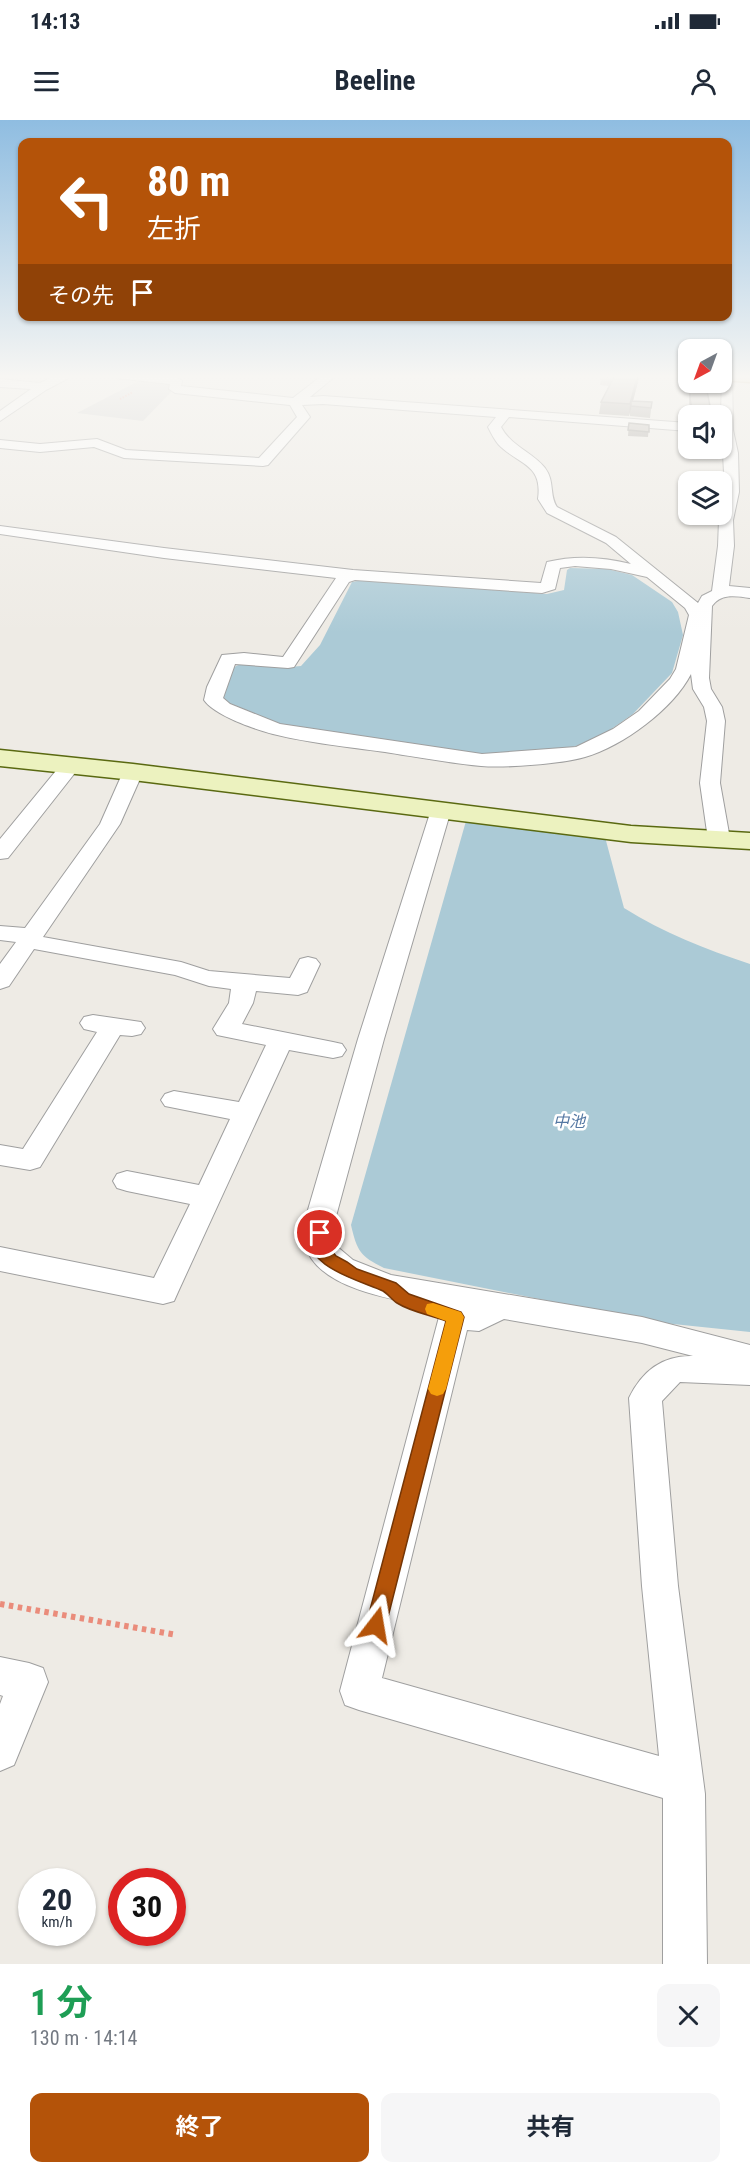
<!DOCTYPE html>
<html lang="ja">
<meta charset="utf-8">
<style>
:root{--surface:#fff;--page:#f6f6f7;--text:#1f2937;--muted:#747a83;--accent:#b45309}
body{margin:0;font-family:"Roboto Condensed","Noto Sans JP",sans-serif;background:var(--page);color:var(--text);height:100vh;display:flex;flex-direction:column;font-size:22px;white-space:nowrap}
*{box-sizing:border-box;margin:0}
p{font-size:20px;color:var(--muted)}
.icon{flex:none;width:33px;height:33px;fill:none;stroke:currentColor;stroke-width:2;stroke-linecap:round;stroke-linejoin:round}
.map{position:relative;height:1844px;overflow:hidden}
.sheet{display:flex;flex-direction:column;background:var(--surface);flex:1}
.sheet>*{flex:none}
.guide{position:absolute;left:18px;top:18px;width:714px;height:183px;border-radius:12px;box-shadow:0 2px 4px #0004;background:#b45309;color:#fff;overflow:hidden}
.needle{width:39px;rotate:221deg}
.fabs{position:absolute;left:678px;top:219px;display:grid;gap:12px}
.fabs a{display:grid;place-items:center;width:54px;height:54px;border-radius:12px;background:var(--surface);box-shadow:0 2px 4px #0004;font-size:30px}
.speed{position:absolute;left:18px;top:1748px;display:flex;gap:12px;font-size:30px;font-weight:700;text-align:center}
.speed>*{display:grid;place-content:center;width:78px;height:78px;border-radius:50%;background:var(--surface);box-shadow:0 2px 4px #0004;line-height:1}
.speed small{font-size:15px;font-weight:400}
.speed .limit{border:9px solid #d22;background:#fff;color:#111}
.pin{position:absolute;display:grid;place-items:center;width:51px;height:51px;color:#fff;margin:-26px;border:3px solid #fff;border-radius:50%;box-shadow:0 2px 6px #0007}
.me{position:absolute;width:66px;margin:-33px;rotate:14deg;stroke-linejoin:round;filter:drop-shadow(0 0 4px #0008)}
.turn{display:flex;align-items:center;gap:21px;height:126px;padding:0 30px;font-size:27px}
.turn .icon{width:78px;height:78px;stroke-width:2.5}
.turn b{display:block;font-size:42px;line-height:51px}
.then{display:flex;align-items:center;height:57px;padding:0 30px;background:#0003;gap:12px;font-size:22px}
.round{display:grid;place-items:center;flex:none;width:63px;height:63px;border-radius:12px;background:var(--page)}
.overview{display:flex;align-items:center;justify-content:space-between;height:102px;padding:0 30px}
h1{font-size:36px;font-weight:700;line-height:45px;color:#1e9e55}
.primary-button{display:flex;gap:12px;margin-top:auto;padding:12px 30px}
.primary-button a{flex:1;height:69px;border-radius:12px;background:var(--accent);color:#fff;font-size:24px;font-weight:700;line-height:69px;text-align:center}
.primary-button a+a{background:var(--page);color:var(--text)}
.status{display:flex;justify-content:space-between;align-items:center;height:42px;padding:0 30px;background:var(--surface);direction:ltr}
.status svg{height:16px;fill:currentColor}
header{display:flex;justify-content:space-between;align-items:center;height:78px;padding:0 30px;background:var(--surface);font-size:27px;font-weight:700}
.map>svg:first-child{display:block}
.religious{fill:#ccc}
.water{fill:#abcad6}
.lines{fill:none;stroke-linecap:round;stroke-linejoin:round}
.street-casing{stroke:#9f9f9f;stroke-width:2}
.secondary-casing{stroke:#5a6911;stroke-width:3}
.primary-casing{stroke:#876711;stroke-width:3}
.path-far1{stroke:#ea8c7b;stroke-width:2;stroke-dasharray:1.5 1.5;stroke-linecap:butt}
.path{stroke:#ea8c7b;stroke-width:6;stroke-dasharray:4.5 4.5;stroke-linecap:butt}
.street{fill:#fff;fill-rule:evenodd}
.secondary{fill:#ecf2bf;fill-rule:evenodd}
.primary{fill:#f1d5a7;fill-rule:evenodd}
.wall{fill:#9d9893}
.shaded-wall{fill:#807c78}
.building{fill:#b7b1ab;stroke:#807c78;stroke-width:1.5}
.route{fill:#b45309;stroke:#753606;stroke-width:1.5}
.slow{fill:#f59e0b}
.labels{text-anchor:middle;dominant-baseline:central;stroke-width:5;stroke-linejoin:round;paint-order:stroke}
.water-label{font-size:16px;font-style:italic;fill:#5578a3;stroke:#fff}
</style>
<div class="status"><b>14:13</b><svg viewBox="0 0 49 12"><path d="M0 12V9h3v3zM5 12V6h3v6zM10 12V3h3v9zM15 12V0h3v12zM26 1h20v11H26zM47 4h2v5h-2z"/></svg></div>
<header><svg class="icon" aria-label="menu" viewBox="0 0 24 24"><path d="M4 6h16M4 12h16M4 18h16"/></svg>Beeline<svg class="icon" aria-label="person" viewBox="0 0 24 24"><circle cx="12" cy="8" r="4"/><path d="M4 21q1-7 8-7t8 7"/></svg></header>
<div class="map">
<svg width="750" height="1844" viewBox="0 0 750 1844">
<rect width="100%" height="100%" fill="#eeebe5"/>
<path class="religious" d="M152,254h19l-6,5 9,10 -31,32 -66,-8z"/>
<path class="water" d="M570,448l37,1 25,6 40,27 6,10 5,23 -11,38 -39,41 -33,23 -27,10 -64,8 -37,-1 -209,-32 -46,-24c18,-58 43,-26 84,-32l19,-21 32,-63 11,-2 184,14 17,-4 3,-20z
M466,701l139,16 19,71c40,25 81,41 126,56v368l-96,-10 -270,-54c-24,-12 -27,-17 -33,-43z"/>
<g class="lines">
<defs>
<path id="street" d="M59,254h17l-30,16 -46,31v-10l31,-22 -31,-2v-8l40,4z
M110,254c17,0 60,-3 72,7l-1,5 112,12 31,-24h14l-28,23 13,-1 365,27v8l-179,-14 -8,10c10,19 31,25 44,41 10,13 4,27 12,39l59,30 82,66 4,-7 10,-5 6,-45 1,-26 6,-28 -4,-76 1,-41 10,-1 1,56 5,23 1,39 -6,28 1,26 -5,40 21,2v10c-14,-2 -29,-5 -38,8l-3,72 2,11 11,18 3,14 -5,62 10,56 -3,5 -8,1 -8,-1 -3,-5 -8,-56 7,-62 -3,-14 -11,-18 -2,-15c-18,35 -68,72 -106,83 -23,7 -80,11 -104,9 -32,-3 -64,-9 -96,-14 -37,-5 -76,-9 -112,-18 -19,-5 -59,-19 -69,-34l3,-13 15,-32 22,-2 39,4 53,-79 -172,-20 -164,-24v-8l164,22 189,22 188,13 6,-21c29,-7 56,-5 84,2l-25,-21 -59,-30 -9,-14c5,-36 -20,-34 -40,-55 -4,-5 -7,-11 -10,-17l8,-10 -173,-13 -21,1 8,12 -42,48 -5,1 -139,-8 -30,-11 -54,5 -40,-4v-8l40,4 57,-5 29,11 133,8 38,-41 -7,-12 -115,-12 -6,-4 1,-5 -54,-6zM575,446l36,3 36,8 38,31 4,7 -13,54 -6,10 -31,32 -26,18 -37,18 -94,7 -202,-30 -50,-20 -7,-6 12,-34 53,4 6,-1 55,-85 6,-2 187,13 13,-4 5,-21z
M71,639l7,2 3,4 -3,4 -70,89 -8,1v-20l64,-78z
M133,646l7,2 3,4 -23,52 -77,113 138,25 28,9 81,7 10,-19 8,-2 8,2 4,5 -13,28 -9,3 -42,-4 -3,12 -11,21 91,18 9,2 4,6 -4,6 -9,2 -44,-8 -111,242 -4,9 -11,3 -163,-33v-24l154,31 36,-74 -63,-13 -10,-3 -4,-7 4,-7 10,-3 72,14 31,-66 -65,-13 -4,-6 4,-6 9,-3 65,11 27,-57 -49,-10 -4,-6 16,-26 2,-14 -22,-3 -34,-11 -141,-26 -25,37 -9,3v-25l16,-22 -16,-2v-14l25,2 75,-104 23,-52 3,-4z
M441,684l7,2 3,4 -67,229 -49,181 -1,24 19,16 38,15 251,42 108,28v40l-70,-3 -18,19 16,185 27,208 2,170h-44v-166l-304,-88 -14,-5 -5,-14 99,-374 5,-9c-39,-6 -130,-17 -139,-65 -2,-7 0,-16 0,-23l53,-181 73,-229 3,-4zM504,1199l138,24 51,13c-30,-1 -51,15 -64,42l13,188 17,170 -277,-78 85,-348 12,1z
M93,895l48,7 4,6 -4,6 -9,2 -12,-1 -80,132 -10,3 -30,-5v-20l23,4 74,-117 -13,-3 -4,-6 4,-6z
M0,1537l29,6 14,5 5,14 -34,83 -14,6v-67l3,-8 -3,-1z"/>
<path id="secondary" d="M0,630l133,14 498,62 119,7v16l-119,-7 -498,-62 -133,-14z"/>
<path id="primary" d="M722,254h28v8l-28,-2z"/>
</defs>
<use href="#street" class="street-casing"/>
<use href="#secondary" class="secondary-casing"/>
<use href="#primary" class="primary-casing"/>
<path class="path-far1" d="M120,279l13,-7"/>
<path class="path" d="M0,1484l177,31"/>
<use href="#street" class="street"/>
<use href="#secondary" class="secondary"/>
<use href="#primary" class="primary"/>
</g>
<path class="wall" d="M601,254h39l-7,27 19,1 -2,16 -20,-2v-6l-1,6 -30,-2 2,-12 8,-16 -9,-1z
M689,262h31l-1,10 -12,-1 5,25h-21l-2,-13z
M629,303l20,2 -1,12 -20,-1z"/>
<path class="shaded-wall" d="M638,254h2l-11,42 1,-12z"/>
<path class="building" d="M612,254h26l-8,30 -29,-2 14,-27z
M690,262h30v5l-14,-1 6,30h-19l-3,-18z
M631,281l21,1 -1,6 -20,-2z
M629,303l20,2v7l-21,-2z"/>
<linearGradient id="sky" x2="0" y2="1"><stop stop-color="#8fbde1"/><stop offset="0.5" stop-color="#f7f6f3"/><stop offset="1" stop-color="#f7f6f3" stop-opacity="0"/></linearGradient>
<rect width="750" height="513" fill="url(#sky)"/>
<path class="route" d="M320,1107l6,2 2,17 8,10 11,6 10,7 39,14 13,11 52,18 3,5 -78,308 -3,7 -7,3 -7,-3 -3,-7 80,-304c-15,-6 -35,-9 -49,-18 -5,-3 -9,-9 -14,-12 -21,-10 -88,-26 -69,-62z"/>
<path class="slow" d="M433,1183l28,9 3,5 -18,72 -3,5 -6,2 -6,-2 -3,-5 18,-68 -19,-7 -2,-5 2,-5z"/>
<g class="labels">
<g class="water-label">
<text x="569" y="1001">中池</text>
</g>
</g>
</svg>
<div class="fabs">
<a><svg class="needle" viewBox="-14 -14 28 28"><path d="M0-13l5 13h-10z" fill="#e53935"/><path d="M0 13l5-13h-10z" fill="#747a83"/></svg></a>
<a><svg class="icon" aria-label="sound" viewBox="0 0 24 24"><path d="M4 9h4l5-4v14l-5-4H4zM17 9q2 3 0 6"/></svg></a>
<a><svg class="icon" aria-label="layers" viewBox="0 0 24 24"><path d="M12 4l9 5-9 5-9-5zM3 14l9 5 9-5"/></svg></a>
</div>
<div class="speed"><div>20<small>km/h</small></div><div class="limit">30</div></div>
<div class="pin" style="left:320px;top:1113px;background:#d93025"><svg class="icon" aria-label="arrive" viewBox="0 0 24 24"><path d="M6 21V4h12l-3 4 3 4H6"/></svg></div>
<svg class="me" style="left:376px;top:1505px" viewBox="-20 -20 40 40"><path d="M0-17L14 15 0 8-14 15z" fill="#b45309" stroke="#fff" stroke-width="4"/></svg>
<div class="guide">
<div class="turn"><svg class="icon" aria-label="left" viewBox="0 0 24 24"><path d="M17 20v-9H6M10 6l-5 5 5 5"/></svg><div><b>80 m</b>左折</div></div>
<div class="then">その先<svg class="icon" aria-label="arrive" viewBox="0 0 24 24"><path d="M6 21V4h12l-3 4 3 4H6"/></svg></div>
</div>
</div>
<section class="sheet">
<div class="overview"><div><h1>1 分</h1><p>130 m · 14:14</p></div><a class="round"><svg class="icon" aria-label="close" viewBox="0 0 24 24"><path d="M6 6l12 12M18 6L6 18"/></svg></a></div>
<div class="primary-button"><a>終了</a><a>共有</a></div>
</section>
